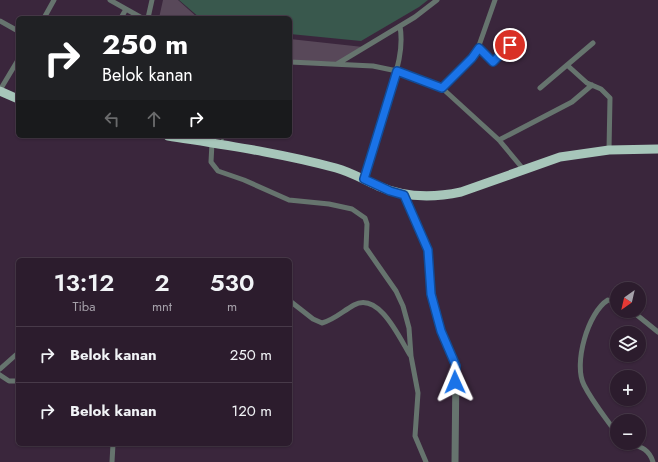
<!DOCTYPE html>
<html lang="id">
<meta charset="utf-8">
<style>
:root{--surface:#2c1c2d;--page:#342535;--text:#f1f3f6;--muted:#a6a1aa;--line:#483a49}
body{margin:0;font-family:Jost,sans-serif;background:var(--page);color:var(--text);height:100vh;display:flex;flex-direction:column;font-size:15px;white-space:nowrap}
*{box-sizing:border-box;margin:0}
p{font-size:13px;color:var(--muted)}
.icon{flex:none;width:22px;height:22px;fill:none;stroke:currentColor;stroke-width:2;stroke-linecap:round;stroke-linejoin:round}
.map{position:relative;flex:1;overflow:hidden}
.sheet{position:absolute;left:16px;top:258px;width:276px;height:188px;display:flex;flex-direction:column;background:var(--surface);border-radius:6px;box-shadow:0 1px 3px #0004,0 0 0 1px var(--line)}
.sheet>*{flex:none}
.top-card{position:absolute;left:16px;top:16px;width:276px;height:122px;border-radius:6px;box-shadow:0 1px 3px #0004,0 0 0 1px var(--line);background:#202124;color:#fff;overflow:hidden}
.needle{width:26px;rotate:214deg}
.controls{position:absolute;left:610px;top:282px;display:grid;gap:8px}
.controls a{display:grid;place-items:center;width:36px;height:36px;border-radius:50%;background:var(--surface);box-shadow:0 1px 3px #0004,0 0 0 1px var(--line);font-size:20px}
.pin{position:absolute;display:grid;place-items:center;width:34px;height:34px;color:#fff;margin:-17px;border:2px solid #fff;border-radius:50%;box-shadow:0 1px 4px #0007}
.me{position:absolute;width:44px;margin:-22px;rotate:359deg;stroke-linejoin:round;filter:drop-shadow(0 0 3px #0008)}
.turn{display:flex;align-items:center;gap:14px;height:84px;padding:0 20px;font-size:18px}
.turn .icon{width:52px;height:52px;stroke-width:2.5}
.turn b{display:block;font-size:28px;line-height:34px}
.lanes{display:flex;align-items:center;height:38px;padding:0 20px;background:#0003;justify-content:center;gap:20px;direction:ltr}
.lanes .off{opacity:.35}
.eta{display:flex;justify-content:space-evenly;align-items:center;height:68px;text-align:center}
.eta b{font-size:24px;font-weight:600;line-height:28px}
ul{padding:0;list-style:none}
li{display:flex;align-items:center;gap:12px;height:56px;padding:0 20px;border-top:1px solid var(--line)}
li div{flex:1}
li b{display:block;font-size:15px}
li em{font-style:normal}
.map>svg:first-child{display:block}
.green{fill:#584859}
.water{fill:#39584d}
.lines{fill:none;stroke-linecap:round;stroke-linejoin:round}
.service{stroke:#66746e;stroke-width:2.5}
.minor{stroke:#66746e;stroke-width:5}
.tertiary{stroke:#66746e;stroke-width:7}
.trunk{stroke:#a7c6ba;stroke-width:9}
.route-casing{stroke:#114b97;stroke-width:10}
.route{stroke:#1a73e8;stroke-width:7}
</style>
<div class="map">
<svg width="658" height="462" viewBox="0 0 658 462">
<rect width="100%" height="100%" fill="#3a263c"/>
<path class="green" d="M163,0h15l20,18h-39z
M290,39l73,8 -24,15 -49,-1z"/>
<path class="water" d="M179,0h249l-9,7 -58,34 -71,-7v-16h-90z"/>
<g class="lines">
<path class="service" d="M222,142l1,-6"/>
<path class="minor" d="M110,0l32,18
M44,18l10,-18
M121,18l5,-9
M148,18l4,-18
M0,21l18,10
M479,48l14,14 17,-17
M290,62l83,4 24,5 45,17 57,52 25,30
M337,64l78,-47 22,-17
M567,65l20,18 14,6 9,9 -1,52
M442,88l34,-34 19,-54
M540,88l53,-45
M0,90l18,-30
M499,140l73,-38 20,-17
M212,143l-1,19 7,9 26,9 45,20 40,4 23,5 13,9 2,6 -1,24 30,43 7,15 6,22 2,28 7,37 -3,43 11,26
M364,179c8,-23 13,-46 20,-69 8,-28 21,-54 16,-84
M290,301l23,18 9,4c12,-3 21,-12 32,-18 25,-14 46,34 56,50
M617,303l-9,-3c-20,12 -35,64 -24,85 9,18 22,33 33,49
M632,311l26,21
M0,369l18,-16
M0,375l9,6h9
M629,443c12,4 20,6 24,19
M112,462l1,-18"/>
<path class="tertiary" d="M404,195l24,55 2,34 4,19 7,28 15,35 -1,96"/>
<path class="trunk" d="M0,91l18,8
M168,136c56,9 113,17 168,32 15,4 28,12 42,18 27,12 55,12 83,6l99,-35 49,-7 49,-1"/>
</g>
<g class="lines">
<defs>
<path id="route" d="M455,382l1,-16 -15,-35 -10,-37 -3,-44 -24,-55 -14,-4 -26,-12 33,-108 45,17 30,-30 7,-10 14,14 17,-17"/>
</defs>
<use href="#route" class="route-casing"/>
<use href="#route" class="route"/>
</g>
</svg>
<div class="controls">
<a><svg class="needle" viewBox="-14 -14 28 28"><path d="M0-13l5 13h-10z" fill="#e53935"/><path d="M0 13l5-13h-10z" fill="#a6a1aa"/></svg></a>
<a><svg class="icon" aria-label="layers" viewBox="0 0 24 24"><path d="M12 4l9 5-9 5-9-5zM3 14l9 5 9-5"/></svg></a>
<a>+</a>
<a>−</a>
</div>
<div class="pin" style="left:510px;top:45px;background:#d93025"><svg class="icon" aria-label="arrive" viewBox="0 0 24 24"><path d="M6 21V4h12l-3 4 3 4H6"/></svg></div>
<svg class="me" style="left:455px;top:382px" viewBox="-20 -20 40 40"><path d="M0-17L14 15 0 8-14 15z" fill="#1a73e8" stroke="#fff" stroke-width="4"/></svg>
<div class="top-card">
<div class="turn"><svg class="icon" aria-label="right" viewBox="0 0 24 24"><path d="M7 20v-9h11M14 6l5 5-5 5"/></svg><div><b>250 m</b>Belok kanan</div></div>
<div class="lanes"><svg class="icon off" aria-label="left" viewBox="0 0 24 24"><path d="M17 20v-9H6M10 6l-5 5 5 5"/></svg><svg class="icon off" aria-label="ahead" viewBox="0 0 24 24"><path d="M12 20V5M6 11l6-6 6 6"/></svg><svg class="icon" aria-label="right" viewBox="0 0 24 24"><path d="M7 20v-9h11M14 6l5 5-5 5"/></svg></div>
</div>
<section class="sheet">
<div class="eta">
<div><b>13:12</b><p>Tiba</p></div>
<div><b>2</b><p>mnt</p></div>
<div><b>530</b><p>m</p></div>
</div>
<ul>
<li><svg class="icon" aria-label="right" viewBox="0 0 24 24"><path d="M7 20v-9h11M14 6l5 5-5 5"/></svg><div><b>Belok kanan</b></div><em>250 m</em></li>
<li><svg class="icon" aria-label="right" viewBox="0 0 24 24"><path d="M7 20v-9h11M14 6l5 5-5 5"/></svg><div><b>Belok kanan</b></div><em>120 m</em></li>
</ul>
</section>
</div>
